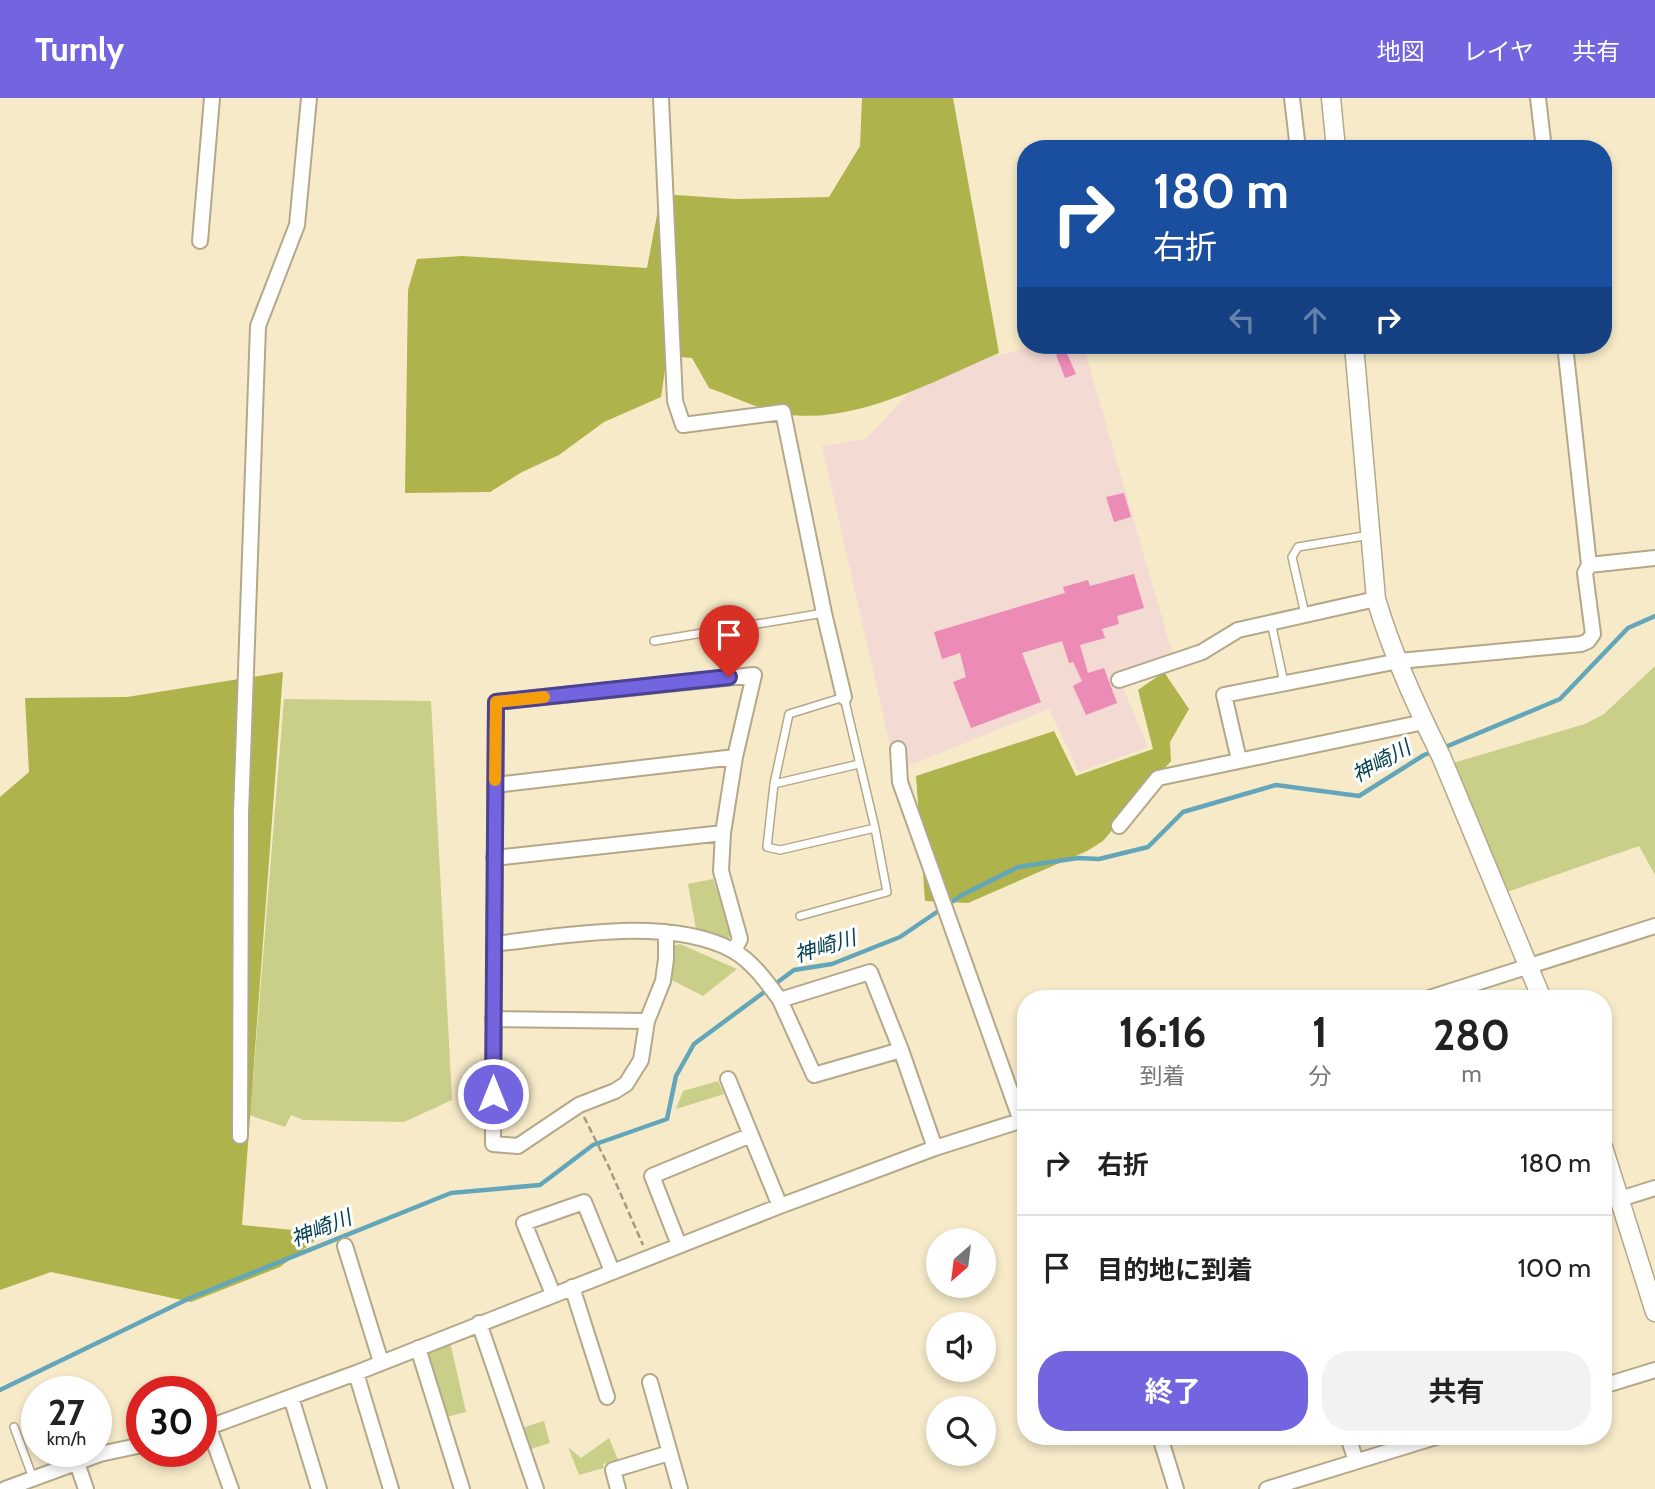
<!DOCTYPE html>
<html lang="ja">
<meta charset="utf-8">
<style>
:root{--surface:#fff;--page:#f2f2f2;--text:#222;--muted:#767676;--line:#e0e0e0;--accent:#7365e0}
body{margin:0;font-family:Cabin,"Noto Sans JP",sans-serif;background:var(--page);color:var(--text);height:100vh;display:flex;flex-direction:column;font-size:26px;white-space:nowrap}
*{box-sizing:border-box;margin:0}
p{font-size:23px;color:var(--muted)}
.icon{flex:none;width:38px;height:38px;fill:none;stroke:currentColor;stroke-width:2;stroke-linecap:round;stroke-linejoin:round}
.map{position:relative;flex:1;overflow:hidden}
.side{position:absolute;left:1017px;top:892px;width:595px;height:455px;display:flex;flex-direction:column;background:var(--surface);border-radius:28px;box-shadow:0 4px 10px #0003}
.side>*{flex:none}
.top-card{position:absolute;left:1017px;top:42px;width:595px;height:214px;border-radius:28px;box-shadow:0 4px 10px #0003;background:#1a4fa0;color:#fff;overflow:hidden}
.needle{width:46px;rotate:208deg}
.controls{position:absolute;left:926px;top:1130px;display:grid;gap:14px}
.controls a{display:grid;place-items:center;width:70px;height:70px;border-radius:50%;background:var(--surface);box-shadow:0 4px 10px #0003;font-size:35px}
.speed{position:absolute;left:21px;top:1278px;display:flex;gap:14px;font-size:35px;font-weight:700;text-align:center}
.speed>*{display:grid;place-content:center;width:91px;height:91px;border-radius:50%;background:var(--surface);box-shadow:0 4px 10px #0003;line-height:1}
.speed small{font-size:18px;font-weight:400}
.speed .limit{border:10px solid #d22;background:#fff;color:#111}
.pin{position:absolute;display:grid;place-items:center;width:60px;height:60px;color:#fff;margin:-72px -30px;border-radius:50% 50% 50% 0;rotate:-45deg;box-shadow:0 0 7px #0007}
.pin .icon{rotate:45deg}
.me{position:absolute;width:77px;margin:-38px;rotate:0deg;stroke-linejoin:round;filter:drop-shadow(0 0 5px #0008)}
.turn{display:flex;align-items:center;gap:24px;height:147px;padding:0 21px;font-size:32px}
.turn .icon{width:91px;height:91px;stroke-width:2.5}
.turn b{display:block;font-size:49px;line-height:60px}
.lanes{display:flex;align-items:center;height:66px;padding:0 21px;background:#0003;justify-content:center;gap:35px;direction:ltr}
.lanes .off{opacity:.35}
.eta{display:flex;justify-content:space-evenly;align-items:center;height:119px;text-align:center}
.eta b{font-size:42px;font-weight:700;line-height:49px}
.primary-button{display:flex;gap:14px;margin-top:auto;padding:14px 21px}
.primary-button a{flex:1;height:80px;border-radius:28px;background:var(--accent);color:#fff;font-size:28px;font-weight:700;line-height:80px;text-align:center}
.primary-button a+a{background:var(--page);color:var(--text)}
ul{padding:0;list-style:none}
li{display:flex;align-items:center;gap:21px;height:105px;padding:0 21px;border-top:2px solid var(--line)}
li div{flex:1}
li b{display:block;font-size:26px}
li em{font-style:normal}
header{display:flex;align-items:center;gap:42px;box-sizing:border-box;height:98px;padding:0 35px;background:var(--accent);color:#fff}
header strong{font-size:33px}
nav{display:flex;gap:38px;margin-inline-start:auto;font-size:24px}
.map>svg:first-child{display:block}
.education{fill:#f3dad2}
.green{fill:#c9ce89}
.forest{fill:#aeb34b}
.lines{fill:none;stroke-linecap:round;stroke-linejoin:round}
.stream{stroke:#64a6b9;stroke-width:4.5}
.building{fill:#ec8bb5}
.service-casing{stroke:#b4a889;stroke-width:10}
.minor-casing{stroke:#b4a889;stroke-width:18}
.tertiary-casing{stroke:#b4a889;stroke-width:21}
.path{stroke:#a39a82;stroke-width:2.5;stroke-dasharray:7 3.5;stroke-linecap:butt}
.service{stroke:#fff;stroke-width:7}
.minor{stroke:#fff;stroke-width:14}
.tertiary{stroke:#fff;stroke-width:18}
.route-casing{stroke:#4b4292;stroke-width:18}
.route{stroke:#7365e0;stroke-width:12}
.slow{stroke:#f59e0b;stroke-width:12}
.labels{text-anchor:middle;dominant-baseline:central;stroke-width:6;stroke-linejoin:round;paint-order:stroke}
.water-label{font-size:21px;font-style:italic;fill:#044252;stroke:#fff}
</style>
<header>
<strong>Turnly</strong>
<nav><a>地図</a><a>レイヤ</a><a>共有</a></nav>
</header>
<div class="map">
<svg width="1655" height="1391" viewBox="0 0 1655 1391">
<rect width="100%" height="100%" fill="#f6eac9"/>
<path class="education" d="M1039,247h44l89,307 -55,22 31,73 -69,25 -30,-63 -153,62 -74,-325 44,-7 45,-48 -3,-14z"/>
<path class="green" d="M1655,568v209l-16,-29 -132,46 -54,-129 132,-39 19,-10z
M284,601l147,2 21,399 -48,22 -101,-2 -12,-5 -6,12 -45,-15 13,-32z
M713,781l18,53 -2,7 -7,1 -26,-11 -8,-45z
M680,846l57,25 -34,27 -33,-17 2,-33z
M718,983l6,13 -48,15 7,-18z
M450,1244l16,70 -24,6 -15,-67z
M544,1323l6,22 -22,7 -6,-22z
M609,1340l9,22 -15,4 1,4 -25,7 -11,-28 13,11z"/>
<path class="forest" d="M862,0h91l46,255c-64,27 -148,75 -219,60 -24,-5 -48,-17 -71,-25l-17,-30 -25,-2 -6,41 -57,25 -45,33 -37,17 -32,20 -85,1 3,-203 9,-31 45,-3 185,12 14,-74 74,5 94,-2 31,-51z
M283,574l-41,553 83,8 -45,34 -89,35 -140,-30 -51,18v-493l29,-25 -4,-74 102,-1z
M1164,574l25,37 -19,33 1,19 -68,80 -16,10 -119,52 -43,-2 -9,-125 138,-45 22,45 77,-27 -15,-59z"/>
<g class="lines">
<path class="stream" d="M1443,650l117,-49 68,-71 27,-12
M0,1292l190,-92 261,-105 89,-8 53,-40 74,-26 9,-43 18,-32 100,-74 38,-6 68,-27 62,-42 56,-28 60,-9 21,1 49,-12 35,-35 93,-27 83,11 65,-41 11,-4"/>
</g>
<path class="building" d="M1066,253l10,23 -11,4 -9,-23z
M1124,395l7,24 -17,5 -8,-25z
M1134,476l10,34 -27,8 2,8 -17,5 3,9 -25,7 8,28 16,-5 13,35 -31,12 -13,-29 9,-5 -9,-19 -4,1 -7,-22 -40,12 19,49 -70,26 -18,-46 13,-5 -6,-24 -18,6 -8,-27 131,-39 -2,-6 25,-7 2,6z"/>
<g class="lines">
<defs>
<path id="service" d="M1305,516l-13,-57 6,-10 72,-12
M1271,524l13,61
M654,543l170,-28
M774,686l85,-20
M800,818l87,-24 -12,-64 -31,-131 -55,17 -15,70 -7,63 13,3 95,-22
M14,1329l19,51
M96,1339l4,16"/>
<path id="minor" d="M661,0l14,303 8,24 100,-13 41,201 20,84
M1292,0l6,51
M1538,0l6,51
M200,143l12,-143
M1565,247l24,220
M1119,582l83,-28 36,-22 138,-31
M898,651l2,33 121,339
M1239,662l-15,-65 175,-34 182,-17 7,-3 5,-7 -8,-61 4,-8 66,-7
M495,687l240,-28
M1119,728l39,-48 266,-56
M494,760l229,-25
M666,834v27l-3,22 -16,40 -6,39 -15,24 -11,7 -36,14 -61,41 -25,-2 3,-442 258,-27 -19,82 -12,76 -2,38 19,68 -6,12
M494,846c70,-8 173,-28 238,6 20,11 35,32 48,50l90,-28 31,78 34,98
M1426,901l229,-73
M780,902l34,75 87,-25
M493,921l154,2
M728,981l52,127
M240,1038l1,-322 17,-488 39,-101 12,-127
M1620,1101l35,-11
M679,1147l-27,-69 99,-41
M345,1148l36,116
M572,1189l35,110
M553,1196l-29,-71 60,-21 28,69
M479,1225l57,166
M418,1250l44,141
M356,1275l35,116
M650,1284l30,107
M1603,1288l52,-16
M291,1299l28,92
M209,1330l22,61
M201,1332l155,-57 424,-167 155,-58 91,-29
M1160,1339l16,52
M1348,1339l8,24
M77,1365l9,26
M5,1391l95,-35 42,-9
M618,1391l-5,-19 56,-17
M1267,1391l169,-52"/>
<path id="tertiary" d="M1331,0l5,51
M1354,247l22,254c16,54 40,107 65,157l101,243
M1603,1049l52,165"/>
</defs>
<use href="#service" class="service-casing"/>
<use href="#minor" class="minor-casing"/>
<use href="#tertiary" class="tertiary-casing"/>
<path class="path" d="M584,1019l24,48 35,80"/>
<use href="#service" class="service"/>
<use href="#minor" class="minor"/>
<use href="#tertiary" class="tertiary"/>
</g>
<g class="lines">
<defs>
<path id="route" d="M493,996l3,-392 233,-25"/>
</defs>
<use href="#route" class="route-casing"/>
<use href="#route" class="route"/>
<path class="slow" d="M495,682l1,-78 48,-5"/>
</g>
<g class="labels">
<g class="water-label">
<text transform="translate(1381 663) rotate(-29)">神崎川</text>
<text transform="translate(825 848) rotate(-17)">神崎川</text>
<text transform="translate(321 1130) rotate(-22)">神崎川</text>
</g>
</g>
</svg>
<div class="controls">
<a><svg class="needle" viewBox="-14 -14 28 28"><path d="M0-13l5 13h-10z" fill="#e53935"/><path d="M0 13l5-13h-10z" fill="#767676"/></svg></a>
<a><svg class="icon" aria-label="sound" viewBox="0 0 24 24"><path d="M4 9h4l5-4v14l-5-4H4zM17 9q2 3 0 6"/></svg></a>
<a><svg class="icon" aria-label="search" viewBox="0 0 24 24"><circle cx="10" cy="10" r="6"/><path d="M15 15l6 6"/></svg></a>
</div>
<div class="speed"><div>27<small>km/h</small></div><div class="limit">30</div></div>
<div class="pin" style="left:729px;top:579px;background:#d93025"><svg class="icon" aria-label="arrive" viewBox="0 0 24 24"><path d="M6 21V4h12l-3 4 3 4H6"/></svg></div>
<svg class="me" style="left:493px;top:996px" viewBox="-20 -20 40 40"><circle r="17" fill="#7365e0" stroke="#fff" stroke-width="3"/><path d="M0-11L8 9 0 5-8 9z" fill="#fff"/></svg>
<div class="top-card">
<div class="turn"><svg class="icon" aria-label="right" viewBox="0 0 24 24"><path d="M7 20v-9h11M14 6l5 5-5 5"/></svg><div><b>180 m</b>右折</div></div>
<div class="lanes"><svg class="icon off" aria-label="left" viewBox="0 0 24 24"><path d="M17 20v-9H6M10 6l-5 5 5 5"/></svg><svg class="icon off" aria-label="ahead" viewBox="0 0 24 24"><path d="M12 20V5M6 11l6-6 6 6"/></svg><svg class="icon" aria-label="right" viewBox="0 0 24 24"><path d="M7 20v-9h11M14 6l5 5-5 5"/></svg></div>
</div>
<section class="side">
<div class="eta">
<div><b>16:16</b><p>到着</p></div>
<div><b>1</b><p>分</p></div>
<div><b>280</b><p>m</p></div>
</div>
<ul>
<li><svg class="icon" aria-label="right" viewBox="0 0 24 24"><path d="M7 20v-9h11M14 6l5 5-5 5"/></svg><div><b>右折</b></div><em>180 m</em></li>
<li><svg class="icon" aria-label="arrive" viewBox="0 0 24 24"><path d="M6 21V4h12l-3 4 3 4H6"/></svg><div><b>目的地に到着</b></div><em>100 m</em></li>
</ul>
<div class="primary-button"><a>終了</a><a>共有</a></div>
</section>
</div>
